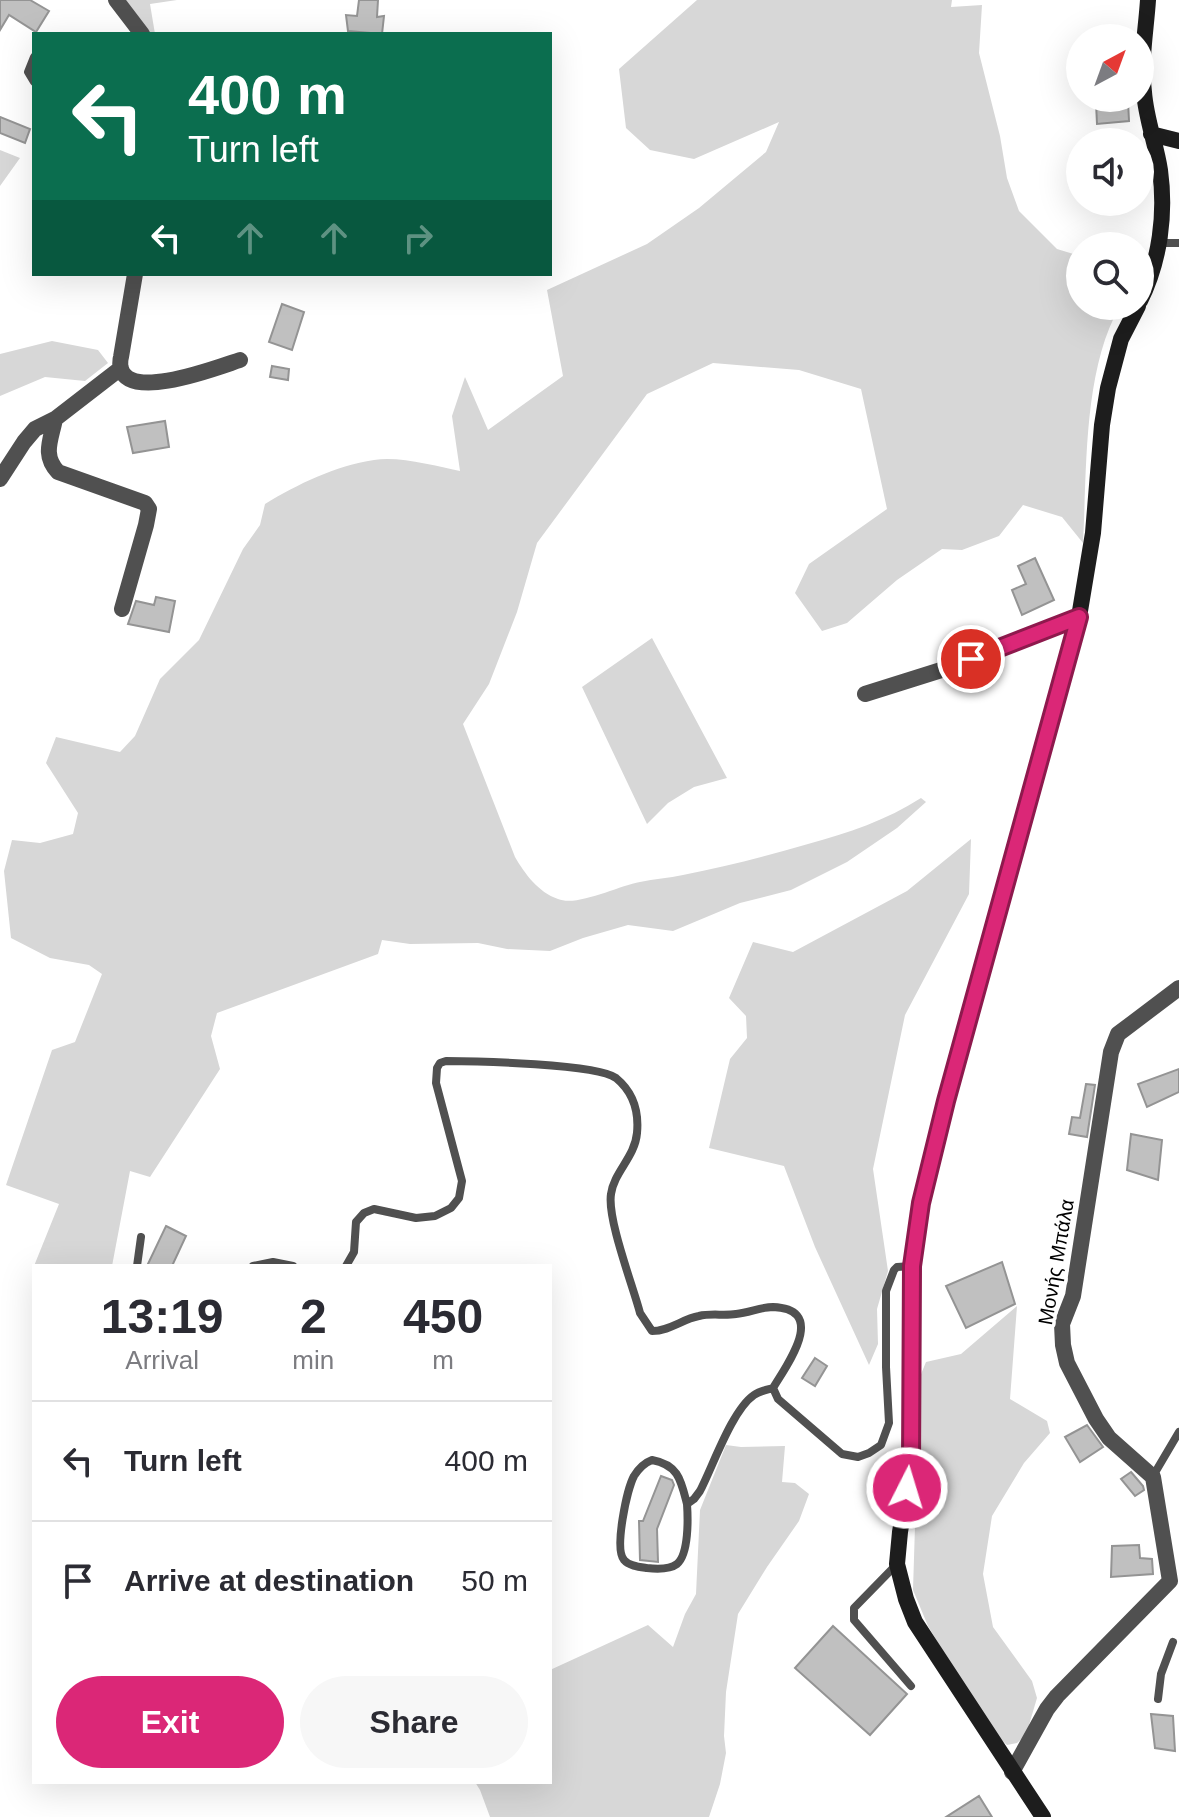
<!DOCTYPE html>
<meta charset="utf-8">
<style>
:root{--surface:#fff;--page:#f7f7f7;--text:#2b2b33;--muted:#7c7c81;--line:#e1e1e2;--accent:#db2777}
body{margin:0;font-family:Arial,sans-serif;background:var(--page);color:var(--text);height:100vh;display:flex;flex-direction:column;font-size:30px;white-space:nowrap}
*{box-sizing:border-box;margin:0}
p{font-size:26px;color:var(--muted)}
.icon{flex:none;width:44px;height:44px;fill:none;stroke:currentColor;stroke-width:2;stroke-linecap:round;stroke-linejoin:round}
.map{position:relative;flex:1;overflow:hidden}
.panel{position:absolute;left:32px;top:1264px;width:520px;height:520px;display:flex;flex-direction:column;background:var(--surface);border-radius:0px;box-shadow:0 8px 32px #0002}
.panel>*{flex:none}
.guide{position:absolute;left:32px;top:32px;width:520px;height:244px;border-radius:0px;box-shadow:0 8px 32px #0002;background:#0b6e4f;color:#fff;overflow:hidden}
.needle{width:52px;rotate:41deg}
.tools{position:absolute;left:1066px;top:24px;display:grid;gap:16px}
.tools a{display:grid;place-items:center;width:88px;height:88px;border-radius:50%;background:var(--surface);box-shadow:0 8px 32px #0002;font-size:40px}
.pin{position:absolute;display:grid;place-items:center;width:68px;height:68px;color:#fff;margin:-34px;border:4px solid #fff;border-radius:50%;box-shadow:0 2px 8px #0007}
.me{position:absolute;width:88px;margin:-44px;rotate:5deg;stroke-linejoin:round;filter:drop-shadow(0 0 6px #0008)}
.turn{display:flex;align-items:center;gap:28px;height:168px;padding:0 24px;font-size:36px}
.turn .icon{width:104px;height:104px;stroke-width:2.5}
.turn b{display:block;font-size:56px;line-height:68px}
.lanes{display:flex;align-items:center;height:76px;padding:0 24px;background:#0003;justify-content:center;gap:40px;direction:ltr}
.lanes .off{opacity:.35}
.eta{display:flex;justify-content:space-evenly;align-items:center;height:136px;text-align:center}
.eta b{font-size:48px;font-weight:700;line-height:56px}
.primary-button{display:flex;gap:16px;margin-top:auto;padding:16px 24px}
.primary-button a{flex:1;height:92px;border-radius:48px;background:var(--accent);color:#fff;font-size:32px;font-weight:700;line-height:92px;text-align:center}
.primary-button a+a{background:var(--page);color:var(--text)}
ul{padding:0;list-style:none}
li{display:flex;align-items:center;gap:24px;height:120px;padding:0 24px;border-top:2px solid var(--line)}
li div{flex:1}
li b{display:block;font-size:30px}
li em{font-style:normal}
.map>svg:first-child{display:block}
.green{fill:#d7d7d7}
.building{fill:#c0c0c0;stroke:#949494;stroke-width:2}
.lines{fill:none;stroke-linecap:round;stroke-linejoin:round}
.lane{stroke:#505050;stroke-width:8}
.street{stroke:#505050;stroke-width:16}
.secondary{stroke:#1d1d1d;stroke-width:16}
.route-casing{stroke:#8e194d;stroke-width:20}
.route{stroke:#db2777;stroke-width:14}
.labels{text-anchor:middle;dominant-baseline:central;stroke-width:7;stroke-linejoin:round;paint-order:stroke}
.street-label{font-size:20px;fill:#000;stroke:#fff}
</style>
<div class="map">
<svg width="1179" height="1817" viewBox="0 0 1179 1817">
<rect width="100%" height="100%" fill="#fff"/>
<path class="green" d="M120,0h57l-27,4 5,30h-10z
M697,0h255l-1,7 31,-2 -3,48 21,83 7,42 12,33 38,38 23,7v50h40c-37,64 -33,164 -37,237l-21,-26 -39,-12 -24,31 -37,14 -20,-1 -45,31 -50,43 -25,8 -27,-38 14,-29 78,-55 -26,-120 -62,-19 -86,-7 -66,31 -110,149 -20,69 -28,72 -26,40 52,133c10,17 23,35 43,42 19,8 60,-13 82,-17 14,-3 29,-4 43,-7 42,-8 84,-19 125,-31 40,-11 79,-24 113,-46l5,4 -29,26 -50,34 -56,28 -51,13 -67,28 -45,-6 -45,13 -33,13 -43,-2 -29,-6 -68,1 -28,-4 -4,14 -161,59 -6,23 9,33 -70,108 -20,-6 -18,95h-78l25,-62 -53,-19 46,-135 23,-8 27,-68 -13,-9 -39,-7 -39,-20 -7,-67 8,-31 28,3 33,-9 5,-21 -32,-50 10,-26 64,15 15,-16 25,-57 39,-39 44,-91 17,-24 5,-21c33,-20 70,-38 109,-44 26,-4 61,6 86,11l-8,-55 13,-39 23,53 75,-54 -16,-86 100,-46 52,-36 67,-56 13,-30 -85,37 -44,-9 -24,-22 -7,-59z
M0,150l20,8 -20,28z
M52,341l46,9 10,13 -23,18 -40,-4 -45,19v-42z
M652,638l75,140 -33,9 -26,16 -21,21 -65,-137z
M971,839l-2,55 -64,121 -32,154 15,102 -11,38 1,35 -9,21 -54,-118 -31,-81 -75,-18 21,-89 17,-21 -1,-22 -17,-18 24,-56 40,10 114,-61z
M1017,1306l-7,93 37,22 3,12 -26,30 -32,53 -9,58 10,53 39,54 5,17 -11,37 -9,8 -10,2 -9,-8 -14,-18 -56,-93 -15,-36 4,-128v-78l9,-22 35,-8z
M726,1445l15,2 44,-1 -3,36 13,1 14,11 -10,27 -32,46 -29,47 -12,78 -2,44 2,17 -6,31 -11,33h-219l-10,-27 -5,-8h75v-112l98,-45 25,22 12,-33 11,-20 4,-84z"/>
<path class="building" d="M0,0h30l19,11 -13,21 -27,-17 -9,15z
M359,0h19l-1,17 7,-1 -2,18 -34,-3 -2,-16 11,1z
M1128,101l1,20 -32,3 -1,-21z
M0,117l30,12 -5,14 -25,-10z
M282,304l22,8 -12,38 -23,-8z
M272,366l17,3 -1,11 -18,-3z
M165,421l4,26 -36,6 -6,-26z
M1035,558l19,42 -32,15 -10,-25 14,-6 -8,-18z
M156,597l19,4 -6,31 -41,-8 8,-23 18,4z
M1179,1069v23l-32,15 -9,-23z
M1086,1084l9,1 -8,52 -18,-3 3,-17 8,1z
M1131,1134l31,6 -4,40 -31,-10z
M166,1226l20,10 -14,30h-25z
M1002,1262l13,42 -49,24 -20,-42z
M815,1358l12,8 -12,20 -13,-8z
M1087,1425l16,22 -23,15 -15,-25z
M1131,1472l12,14 1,4 -9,6 -14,-17z
M661,1476l11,4 2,5 -17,44 1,33 -18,-2 -1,-39h4z
M1139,1545l1,13 12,1 1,15 -42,3 1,-31z
M833,1626l74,68 -37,41 -75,-67z
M1151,1714l22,2 2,35 -20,-3z
M979,1796l13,21h-46z"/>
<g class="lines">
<path class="lane" d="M34,57l-6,15 6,10
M1159,243h20
M137,1266l4,-29
M253,1266l20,-4 20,4
M346,1266l8,-14 2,-30 8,-9 10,-4 42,9 19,-2 16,-8 8,-10 3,-17 -26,-98 1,-15 3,-5 6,-2c29,0 152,3 170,17 17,14 23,34 21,55 -2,24 -23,39 -26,61 -4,25 22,92 29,119l12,18c18,0 30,-12 47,-15 12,-3 25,0 37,-2 13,-1 25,-7 37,-7 56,2 13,59 0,81l5,11 64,55 16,3 11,-4 12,-8 8,-22 -3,-56v-76l8,-21 3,-3 15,-1
M1153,1476l26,-44
M687,1504c-6,-23 -8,-39 -35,-44 -8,3 -13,8 -18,16 -7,13 -20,73 -10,84 5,6 16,7 23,8 9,1 22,2 30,-4 12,-10 11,-46 10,-60l7,-5 6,-8c13,-25 32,-81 54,-96 6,-4 12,-5 19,-7
M897,1564l-43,44v12l57,66
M1158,1699l3,-25 12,-32"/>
<path class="street" d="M116,0l26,34
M135,274l-14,83c-1,3 -1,10 0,12 10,32 97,-2 119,-9
M55,419c-4,21 -13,36 3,53l87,31 4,6 -3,16 -24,84
M0,479l24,-37 11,-13 20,-10 66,-51
M865,694l89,-28 125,-49
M1012,1772l35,-63 10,-13 113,-115 -17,-104 -44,-39 -13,-19 -29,-56 -4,-18 -1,-21 11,-28 38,-244 7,-18 61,-46"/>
<path class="secondary" d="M1151,134l28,7
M1140,301c20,-40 26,-87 20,-131 -4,-26 -14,-51 -16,-78 -4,-31 2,-61 4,-92
M1043,1817l-128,-195 -9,-23 -9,-35 3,-32 11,-66v-147l2,-61 4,-32 12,-61 17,-64 133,-484 14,-84 9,-108 6,-37 13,-49 17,-33"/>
</g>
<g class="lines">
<defs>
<path id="route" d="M907,1488l4,-22 1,-200 9,-63 25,-102 133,-484 -108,42"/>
</defs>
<use href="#route" class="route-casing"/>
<use href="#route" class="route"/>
</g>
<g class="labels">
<g class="street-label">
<text transform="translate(1056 1262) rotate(-80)">Μονής Μπάλα</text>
</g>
</g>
</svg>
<div class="tools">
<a><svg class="needle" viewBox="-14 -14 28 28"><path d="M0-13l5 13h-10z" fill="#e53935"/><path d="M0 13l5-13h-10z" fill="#7c7c81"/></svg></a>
<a><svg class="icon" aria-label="sound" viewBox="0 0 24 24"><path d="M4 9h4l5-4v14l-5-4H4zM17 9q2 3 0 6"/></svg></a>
<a><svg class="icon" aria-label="search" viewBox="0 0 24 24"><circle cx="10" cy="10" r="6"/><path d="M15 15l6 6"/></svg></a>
</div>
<div class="pin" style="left:971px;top:659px;background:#d93025"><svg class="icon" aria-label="arrive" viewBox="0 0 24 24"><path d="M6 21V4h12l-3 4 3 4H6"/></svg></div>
<svg class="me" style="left:907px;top:1488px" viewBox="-20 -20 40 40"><circle r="17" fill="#db2777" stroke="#fff" stroke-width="3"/><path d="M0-11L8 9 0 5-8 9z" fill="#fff"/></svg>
<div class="guide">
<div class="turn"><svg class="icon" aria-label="left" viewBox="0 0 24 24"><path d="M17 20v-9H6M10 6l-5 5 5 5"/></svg><div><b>400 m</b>Turn left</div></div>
<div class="lanes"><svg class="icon" aria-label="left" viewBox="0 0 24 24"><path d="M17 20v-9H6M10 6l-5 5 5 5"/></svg><svg class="icon off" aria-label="ahead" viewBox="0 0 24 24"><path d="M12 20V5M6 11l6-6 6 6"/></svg><svg class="icon off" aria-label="ahead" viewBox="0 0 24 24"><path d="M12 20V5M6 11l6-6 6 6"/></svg><svg class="icon off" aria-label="right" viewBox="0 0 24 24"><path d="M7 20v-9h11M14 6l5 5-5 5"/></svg></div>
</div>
<section class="panel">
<div class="eta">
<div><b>13:19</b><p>Arrival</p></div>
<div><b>2</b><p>min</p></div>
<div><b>450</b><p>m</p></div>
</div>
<ul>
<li><svg class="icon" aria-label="left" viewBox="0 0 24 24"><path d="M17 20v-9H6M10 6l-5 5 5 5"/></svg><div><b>Turn left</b></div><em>400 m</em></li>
<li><svg class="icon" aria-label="arrive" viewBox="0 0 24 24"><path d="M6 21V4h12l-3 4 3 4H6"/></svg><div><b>Arrive at destination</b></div><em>50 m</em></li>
</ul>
<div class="primary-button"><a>Exit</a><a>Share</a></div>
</section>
</div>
